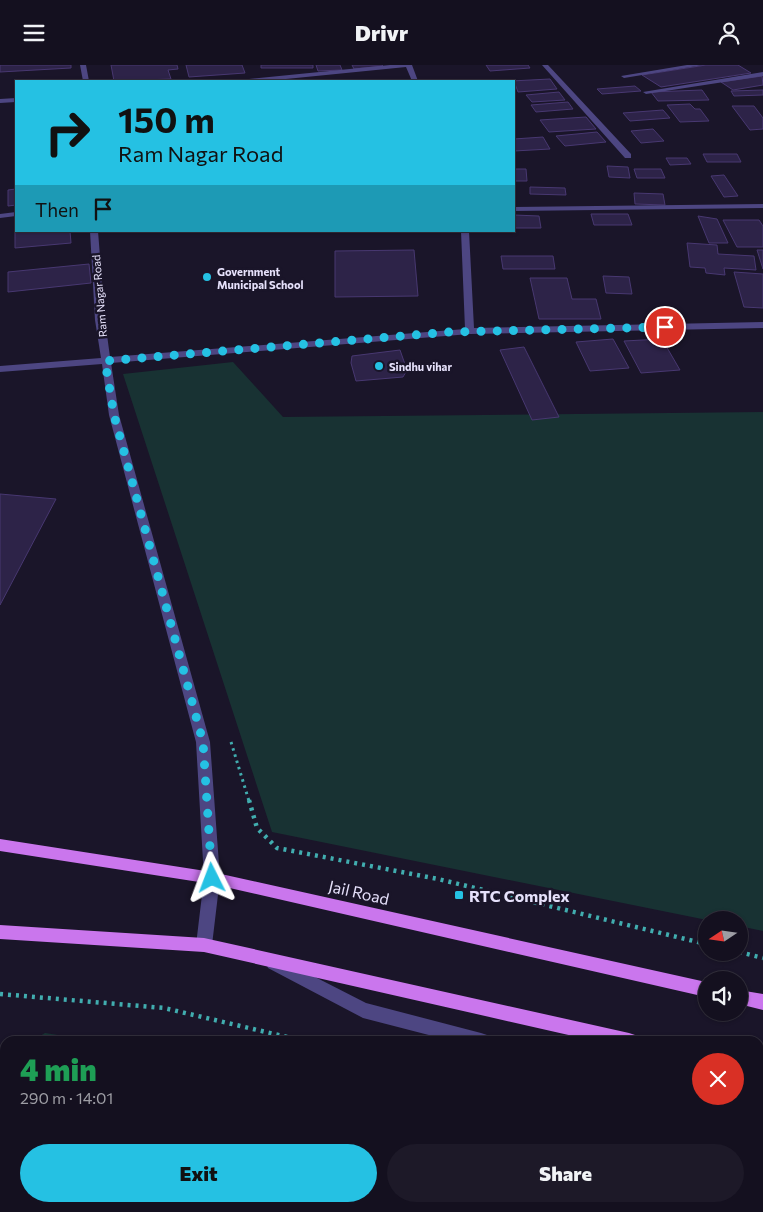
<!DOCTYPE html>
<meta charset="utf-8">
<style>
:root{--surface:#14101f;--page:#1d1928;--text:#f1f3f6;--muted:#9d9da4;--line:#33303d;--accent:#25c1e3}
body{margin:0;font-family:Commissioner,sans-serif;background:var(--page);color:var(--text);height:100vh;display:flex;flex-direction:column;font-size:19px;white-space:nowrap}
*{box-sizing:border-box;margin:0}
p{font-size:16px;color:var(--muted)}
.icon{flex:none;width:28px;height:28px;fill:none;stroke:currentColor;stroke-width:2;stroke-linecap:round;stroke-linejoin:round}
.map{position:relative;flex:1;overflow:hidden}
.drawer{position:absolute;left:0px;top:971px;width:764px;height:176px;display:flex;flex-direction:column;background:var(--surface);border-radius:15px 15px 0 0;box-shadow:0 1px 4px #0004,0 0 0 1px var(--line)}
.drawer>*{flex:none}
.guide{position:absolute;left:15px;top:15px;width:500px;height:152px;border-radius:0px;box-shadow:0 1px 4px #0004,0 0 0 1px var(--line);background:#25c1e3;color:#111;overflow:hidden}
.needle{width:32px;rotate:257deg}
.buttons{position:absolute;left:698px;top:846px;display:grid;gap:10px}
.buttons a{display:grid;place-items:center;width:50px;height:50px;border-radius:50%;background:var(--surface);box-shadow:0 1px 4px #0004,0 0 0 1px var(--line);font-size:25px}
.pin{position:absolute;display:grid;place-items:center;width:42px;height:42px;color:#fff;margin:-21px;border:2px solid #fff;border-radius:50%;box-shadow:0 1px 5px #0007}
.me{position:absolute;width:55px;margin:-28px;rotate:357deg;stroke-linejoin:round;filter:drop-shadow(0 0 4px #0008)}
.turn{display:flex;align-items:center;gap:18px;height:105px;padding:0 20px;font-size:22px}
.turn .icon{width:65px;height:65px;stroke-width:2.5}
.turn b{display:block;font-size:35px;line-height:42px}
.then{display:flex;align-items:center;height:48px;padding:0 20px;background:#0003;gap:10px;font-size:19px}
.round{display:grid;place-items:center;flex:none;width:52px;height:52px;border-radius:26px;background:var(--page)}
.headline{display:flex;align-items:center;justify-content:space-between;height:85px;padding:0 20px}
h1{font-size:30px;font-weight:800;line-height:38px;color:#1e9e55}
.action{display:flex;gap:10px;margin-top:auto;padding:10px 20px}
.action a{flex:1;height:58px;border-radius:30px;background:var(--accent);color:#111;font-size:20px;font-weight:800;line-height:58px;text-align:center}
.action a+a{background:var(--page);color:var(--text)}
header{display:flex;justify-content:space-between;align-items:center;height:65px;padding:0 20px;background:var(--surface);font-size:22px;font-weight:800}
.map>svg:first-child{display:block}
.green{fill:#183233}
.building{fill:#2d2348;stroke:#483871}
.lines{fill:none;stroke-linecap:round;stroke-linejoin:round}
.path-far1{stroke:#41adaf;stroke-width:3;stroke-dasharray:2.5 4;stroke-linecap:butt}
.path{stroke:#41adaf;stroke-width:4.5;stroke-dasharray:3 5;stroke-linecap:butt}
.minor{fill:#4d4682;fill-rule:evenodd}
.major{fill:#ca76ed;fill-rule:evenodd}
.route{stroke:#25c1e3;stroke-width:9;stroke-dasharray:0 16.2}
.poi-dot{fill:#25c1e3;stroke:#1a1529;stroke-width:2}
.labels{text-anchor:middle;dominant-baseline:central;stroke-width:5;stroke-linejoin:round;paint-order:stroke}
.far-poi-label{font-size:11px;font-weight:bold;fill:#e6e1fb;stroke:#1a1529;text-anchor:start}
.far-street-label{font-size:11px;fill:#e6e1fb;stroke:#1a1529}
.near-street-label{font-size:16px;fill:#e6e1fb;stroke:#1a1529}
.near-poi-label{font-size:16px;font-weight:bold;fill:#e6e1fb;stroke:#1a1529;text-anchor:start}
</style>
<header><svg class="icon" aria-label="menu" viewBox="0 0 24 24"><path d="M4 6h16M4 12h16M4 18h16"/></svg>Drivr<svg class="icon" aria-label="person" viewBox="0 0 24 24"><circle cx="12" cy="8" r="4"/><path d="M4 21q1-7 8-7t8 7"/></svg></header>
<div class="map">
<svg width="763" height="1147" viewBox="0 0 763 1147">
<rect width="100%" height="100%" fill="#1a1529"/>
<path class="green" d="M233,297l50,55 480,-5v519l-24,-5v-6h-32l-435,-88 -149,-458z
M45,968l51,8h-64z
M5,994v148h754v-23l4,1v27h-763v-150z"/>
<path class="building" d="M0,0h71v3l-71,4z
M111,0h66l1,4 -10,1 3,9 -57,2z
M186,0h56l3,8 -56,4z
M261,0h52v3h-52z
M316,0h24l2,5 -24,1z
M352,0h30l1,1 -29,3z
M486,0h42l2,3 -40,3z
M706,0h32l13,8 -90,14 -19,-12z
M762,11l1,9 -30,5 -12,-8z
M550,14l7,10 -39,3 -4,-11h-3z
M635,21l6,5 -39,3 -5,-5z
M702,25l7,10 -51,1 -7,-9z
M763,25v5l-29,1 -3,-5z
M559,27l6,8 -33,2 -6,-7z
M568,37l5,7 -37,3 -5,-7z
M690,39l5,5h5l9,12 -29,1 -13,-17z
M732,41h22l9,12v11l-13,1z
M663,45l7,8 -40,3 -7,-8z
M586,52l10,12 -47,3 -9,-12z
M653,64l11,12 -23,2 -10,-12z
M597,67l9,10 -41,4 -9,-10z
M543,72l7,12 -36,2v-12z
M703,89h34l4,8h-34z
M666,93h21l4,6 -21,1z
M607,101l21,1 2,11 -21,-1z
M514,104h12l1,12h-13z
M634,104h27l4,9h-28z
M724,110l14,21 -14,1 -13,-21z
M530,122l35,1 1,7 -36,-1z
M16,124v16l-8,1v-16z
M634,128l29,1 2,11 -30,-1z
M591,149h37l4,11h-38z
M514,150l25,1 2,12h-27z
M698,151l19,3 11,24h-19z
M15,152l1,14h54l1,12 -56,5z
M723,155h36l4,6v21h-26z
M687,178l30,2 1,9 36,2 2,14 -32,-2 1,7 -19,-2 -1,-5 -15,-1z
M414,185l4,46 -83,1v-46z
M757,185h6v19z
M501,191h52l2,13h-52z
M89,199l2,19 -83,9v-20z
M734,207l29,2v34l-19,-1z
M603,211l26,1 3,17 -26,-1z
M530,213h37l5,21h24l5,20h-62z
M613,274l16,29 -39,3 -14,-29z
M662,274l18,31 -39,3 -17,-32z
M524,282l35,70 -27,3 -32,-70z
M400,285l7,20 -4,7 -47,4 -5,-18 1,-7z
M0,429l56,5 -56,106z"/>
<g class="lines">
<path class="path-far1" d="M231,677l18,59"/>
<path class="path" d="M249,735l8,28 20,20 161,31 268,65
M739,887l24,6
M0,929l164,14 140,33
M0,1019l5,-3
M759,1086l4,1
M365,1142l8,5"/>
<path class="minor" d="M80,0h6l3,16h-6z
M390,0h22l6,16h-6l-6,-14 -140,14h-20l3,-2z
M542,0h6l83,89v4h-6z
M687,0h16l-79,13 -3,-2z
M763,7v4l-117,18 -3,-2z
M16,33v4l-16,1v-4z
M763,139v4l-249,3v-4z
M16,147v4l-16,2v-4z
M90,166h8l7,89 5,37 355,-28 -4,-98h8l5,97 289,-6v6l-293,6 -359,29 8,52 91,327 10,136 -8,67 -2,5 -6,2 -6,-2 -2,-5 8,-67 -8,-136 -87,-327 -7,-51 -102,8v-6l101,-8 -6,-38z
M274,891l92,47 115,30 6,2 2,6h-37l-89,-23 -95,-50 -2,-5 2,-5z
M759,1040l4,1v18l-4,-1z"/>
<path class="major" d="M0,774l212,33 494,110v15l-494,-113 -212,-33z
M0,860l204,13 425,95 6,2 2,6h-42l-391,-89 -204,-13z
M739,925l24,4v16l-24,-6z
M759,999l4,1v16l-4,-1z"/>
</g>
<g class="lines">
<path class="route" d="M212,813l-9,-136 -89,-327 -9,-54 345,-29 215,-5"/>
</g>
<g class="poi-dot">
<circle cx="207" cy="212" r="5"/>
<circle cx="379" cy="301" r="5"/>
<rect x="454" y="825" width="10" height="10" rx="2.5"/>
</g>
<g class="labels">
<g class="far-poi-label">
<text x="217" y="206">Government<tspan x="217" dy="13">Municipal School</tspan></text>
<text x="389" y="301">Sindhu vihar</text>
</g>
<g class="far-street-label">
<text transform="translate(99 231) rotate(-95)">Ram Nagar Road</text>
</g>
<g class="near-street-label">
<text transform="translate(359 827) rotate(13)">Jail Road</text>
</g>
<g class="near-poi-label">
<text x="469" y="830">RTC Complex</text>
</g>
</g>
</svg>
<div class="buttons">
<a><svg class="needle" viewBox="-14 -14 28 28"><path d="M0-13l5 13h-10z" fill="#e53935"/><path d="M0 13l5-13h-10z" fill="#9d9da4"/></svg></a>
<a><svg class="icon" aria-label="sound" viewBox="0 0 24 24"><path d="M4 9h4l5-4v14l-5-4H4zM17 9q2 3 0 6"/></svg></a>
</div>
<div class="pin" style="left:665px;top:262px;background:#d93025"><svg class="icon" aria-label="arrive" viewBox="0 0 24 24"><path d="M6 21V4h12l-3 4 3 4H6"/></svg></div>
<svg class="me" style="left:212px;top:813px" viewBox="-20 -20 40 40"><path d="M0-17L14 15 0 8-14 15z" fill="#25c1e3" stroke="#fff" stroke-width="4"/></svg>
<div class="guide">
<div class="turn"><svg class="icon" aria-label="right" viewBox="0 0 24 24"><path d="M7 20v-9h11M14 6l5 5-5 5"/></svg><div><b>150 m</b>Ram Nagar Road</div></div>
<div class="then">Then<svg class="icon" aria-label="arrive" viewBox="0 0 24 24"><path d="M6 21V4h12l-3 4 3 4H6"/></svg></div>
</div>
<section class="drawer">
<div class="headline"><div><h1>4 min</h1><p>290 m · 14:01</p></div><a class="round" style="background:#d93025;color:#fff"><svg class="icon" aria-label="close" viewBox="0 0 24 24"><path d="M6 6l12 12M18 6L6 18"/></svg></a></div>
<div class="action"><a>Exit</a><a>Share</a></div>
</section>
</div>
